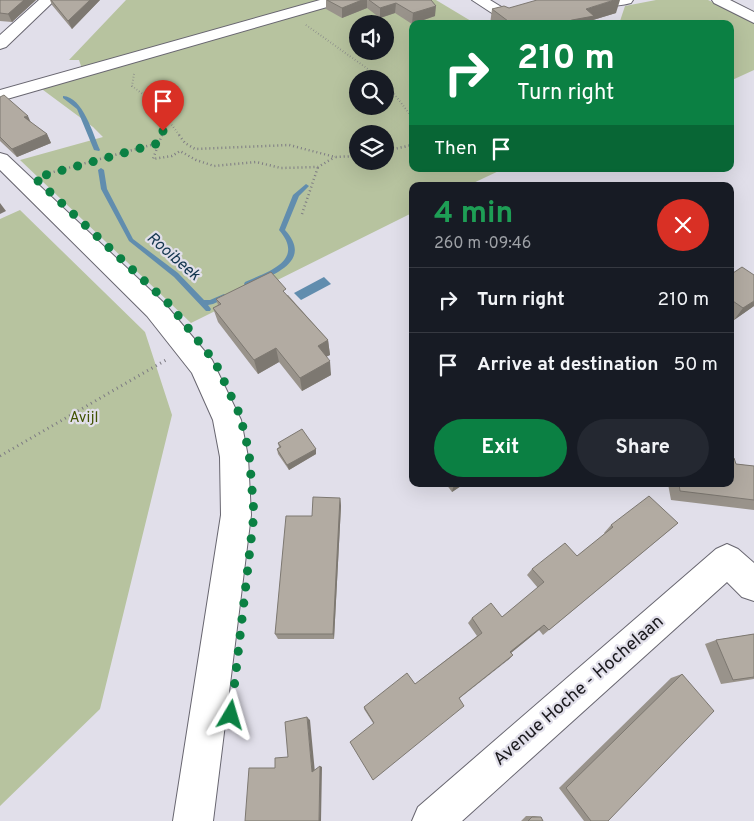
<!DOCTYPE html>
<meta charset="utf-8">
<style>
:root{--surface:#171b24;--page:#242831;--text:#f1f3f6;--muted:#9ea1a6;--line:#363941;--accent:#0b8043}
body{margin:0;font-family:Overpass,sans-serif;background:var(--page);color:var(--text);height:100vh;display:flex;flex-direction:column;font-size:19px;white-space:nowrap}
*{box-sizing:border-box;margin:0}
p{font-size:16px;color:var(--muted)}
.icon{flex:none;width:28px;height:28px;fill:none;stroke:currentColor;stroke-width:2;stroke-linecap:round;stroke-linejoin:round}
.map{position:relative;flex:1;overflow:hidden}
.panel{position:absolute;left:409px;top:182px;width:325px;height:305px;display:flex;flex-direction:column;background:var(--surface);border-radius:10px;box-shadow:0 5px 20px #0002}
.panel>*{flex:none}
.top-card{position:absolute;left:409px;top:20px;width:325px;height:152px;border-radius:10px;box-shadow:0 5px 20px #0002;background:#0b8043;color:#fff;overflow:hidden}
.controls{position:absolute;left:349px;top:15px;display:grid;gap:10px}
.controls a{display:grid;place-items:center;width:45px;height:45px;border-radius:50%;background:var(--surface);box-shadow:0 5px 20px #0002;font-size:25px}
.pin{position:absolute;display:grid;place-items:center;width:42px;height:42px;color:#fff;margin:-51px -21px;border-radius:50% 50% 50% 0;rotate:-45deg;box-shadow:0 0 5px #0007}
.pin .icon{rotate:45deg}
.me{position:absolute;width:55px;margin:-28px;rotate:7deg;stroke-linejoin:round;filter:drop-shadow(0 0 4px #0008)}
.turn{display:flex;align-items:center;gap:18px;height:105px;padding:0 25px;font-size:22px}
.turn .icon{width:65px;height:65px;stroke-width:2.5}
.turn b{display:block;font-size:35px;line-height:42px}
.then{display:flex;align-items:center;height:48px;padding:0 25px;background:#0003;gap:10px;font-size:19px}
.round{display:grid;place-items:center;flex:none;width:52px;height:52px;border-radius:26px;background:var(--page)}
.overview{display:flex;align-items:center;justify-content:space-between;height:85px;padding:0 25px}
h1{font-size:30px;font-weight:700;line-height:38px;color:#1e9e55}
.cta{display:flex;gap:10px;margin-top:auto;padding:10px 25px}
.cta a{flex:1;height:58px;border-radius:30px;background:var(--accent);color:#fff;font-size:20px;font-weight:700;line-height:58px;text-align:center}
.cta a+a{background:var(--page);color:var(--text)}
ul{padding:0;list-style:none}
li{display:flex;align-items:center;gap:15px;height:65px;padding:0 25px;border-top:1px solid var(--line)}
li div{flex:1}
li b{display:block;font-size:19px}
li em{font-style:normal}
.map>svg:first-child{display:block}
.green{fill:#b7c39f;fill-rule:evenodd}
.water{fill:#618dae}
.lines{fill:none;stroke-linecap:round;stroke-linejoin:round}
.stream{fill:#618dae;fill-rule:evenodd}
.minor-casing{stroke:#686670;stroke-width:2}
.path-far2{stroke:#7d7b83;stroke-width:2;stroke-dasharray:0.5 2.5;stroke-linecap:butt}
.path-far1{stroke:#7d7b83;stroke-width:2.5;stroke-dasharray:1 3;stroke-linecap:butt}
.path{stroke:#7d7b83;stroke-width:3;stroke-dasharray:1 4;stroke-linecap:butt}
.minor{fill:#fff;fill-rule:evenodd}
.wall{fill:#99938b}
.shaded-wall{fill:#7d7871}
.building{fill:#b2aba2;stroke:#7d7871}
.route{stroke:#0b8043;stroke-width:9;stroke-dasharray:0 16.2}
.labels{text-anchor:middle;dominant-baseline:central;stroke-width:4.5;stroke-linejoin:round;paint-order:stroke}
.park-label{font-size:15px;fill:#415302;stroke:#e1dfea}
.water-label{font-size:16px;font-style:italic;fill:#13364f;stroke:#e1dfea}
.near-street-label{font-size:18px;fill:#1a191d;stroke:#e1dfea}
</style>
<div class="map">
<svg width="754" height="821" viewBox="0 0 754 821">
<rect width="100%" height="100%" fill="#e1dfea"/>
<path class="green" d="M126,0h310l40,24h-64v145h91l-36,17h-55v27l-221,110 -171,-163 83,-23 -10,-10 -58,-43 47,-15 -3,-9h-10zM358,24h27v27h-27zM358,79h27v27h-27zM358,134h27v27h-27z
M656,0h52l46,21v49l-24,11v-57h-111l6,-18z
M20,210l125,122 27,83 -72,294 -100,97v-587z"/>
<path class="water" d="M324,277l7,7 -30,16 -7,-7z"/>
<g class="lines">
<path class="stream" d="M63,96c20,1 30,38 37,54l-1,1 -5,-1 -17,-41 -14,-11z
M101,168l3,2 3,19 26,50 45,34 26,27h6l14,-6 3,2 -1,2 -13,6 -5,1 3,4 -1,2h-4l-32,-34 -45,-36 -28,-52 -3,-19z
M306,184l3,2 -10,10 -14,34c29,32 -13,45 -36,56h-4l-1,-2 1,-2c22,-10 61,-21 34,-52l14,-35z"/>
<defs>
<path id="minor" d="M39,0h16l-49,47 -6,2v-14z
M320,0h23l-2,3 -341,98v-11z
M472,0h18l18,11 21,-7 5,2 3,3 -3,3 -28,9 -5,-2z
M543,0h90l-2,3c-22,6 -45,1 -67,2 -4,0 -8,1 -12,1 -4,-1 -7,-2 -9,-6z
M712,0h18l24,12v11l-40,-20z
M0,153l7,2 158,149 47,56 29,60 7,37 3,58 -38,306h-40l48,-306 -1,-58 -7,-37 -21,-47 -45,-57 -147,-146z
M727,544l11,5 16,14v38l-12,-4 -15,-15 -265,239h-50l6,-14 298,-258z"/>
</defs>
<use href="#minor" class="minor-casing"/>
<path class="path-far2" d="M306,25l76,54
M134,74l-2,12 24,18 12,16 -6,16
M385,82l27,35
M168,120l12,16"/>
<path class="path-far1" d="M162,135l-9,24 19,-3 8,-5 16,9 18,6 42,-4 25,6 37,-1 17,-10
M179,135l6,8 10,6 94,-4 46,12 23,-1
M385,151l27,-6
M46,174l112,-31
M302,214l16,-47"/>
<path class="path" d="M0,456l166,-96"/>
<use href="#minor" class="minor"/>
</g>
<path class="wall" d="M0,0h36l-24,22 -12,-1z
M50,0h50l-28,29 -20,-24z
M326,0h105l4,16 -23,8 -17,-11 -15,5 -13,-10 -25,10 -16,-9z
M509,8l107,5 -23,7 -1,4h-102l2,-15z
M0,97l31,26 16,11 4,9 -34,14 -17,-16z
M730,275l24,31 -20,14 -4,-3z
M288,295l40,45 2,15 -4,1 5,19 -29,16 -23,-29 -21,12 -40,-52 -5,-14 5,-3 -2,-6z
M278,443l38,6v5l-27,16 -11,-16 -1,-5 2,-2z
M736,464l18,2v44l-83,-10 -3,-16h62z
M446,484h18l-12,8z
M340,498l1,8 -7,133h-56l-3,-5 37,-118z
M678,523l-135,112 -4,-5 -28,23 2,2 -5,5 -135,63 -9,-14v-2l51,-23 62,-48 -9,-13 4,-5 30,-1 36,-29 -11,-13 5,-6 45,-13 28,-22 -1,-1 7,-8z
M754,634v45l-33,5 -16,-40 11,-4z
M682,674l-74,147h-24l-25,-33 112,-110z
M526,816h8l7,1 2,4h-22z"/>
<path class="shaded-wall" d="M24,0h12l-24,22 -4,-8z
M90,0h10l-28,29 -4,-8z
M362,0h5v8l-25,10v-10z
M614,0h6l-4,13 -23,7 -1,4h-32l26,-15z
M396,3l-1,10 -15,5v-10z
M436,6l-1,10 -23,8 1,-11z
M28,116l4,9 -8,-8z
M47,134l4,9 -34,14 -5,-8z
M0,203l6,8 -6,3z
M754,301v5l-20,14 9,-12z
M328,340l2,15 -10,5 -2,-14z
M276,348l3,14 -21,12 -4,-14z
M330,361l1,14 -29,16 -2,-13z
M316,449v5l-27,16 -2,-5z
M454,484h10l-12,8z
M340,498l1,8 -7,133 -1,-5z
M544,625l-5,5 -33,27 4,-5z
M513,655l-5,5 -52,41 3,-3z
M307,717l3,3 5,53 -3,-1z
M320,766l2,1 -1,54h-2z"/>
<path class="building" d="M0,0h24l-16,14 -8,-1z
M51,0h39l-22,21z
M327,0h35l-20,8z
M369,0h62l5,6 -23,7 -17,-10 -16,5z
M537,0h77l-28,9 8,7 -22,4 -12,4h-48l-20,-15 12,-3 5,2z
M4,95l24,21 -4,1 23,17 -35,15 -12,-12v-40z
M742,267l12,8v26l-11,7 -13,-9v-24z
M271,272l15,17 -3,2 45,49 -10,6 12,15 -30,17 -24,-30 -22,12 -41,-52 8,-4 -5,-5z
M302,429l14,20 -29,16 -10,-16 4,-2 -3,-4z
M730,457l4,1 2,6 18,2v34l-74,-9 -1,-7h51z
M649,496l29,27 -129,107 -5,-5 -34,27 3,3 -54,43 5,8 -91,74 -23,-38 24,-19 -10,-16 43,-34 8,11 67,-51 -10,-15 19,-15 11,14 42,-35 -12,-13 33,-26 12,13 36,-29 -2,-2z
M313,497l27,1 -7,136h-58l11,-118h26z
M754,634v43l-21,3 -17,-40z
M682,674l32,37 -106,110h-17l-25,-33z
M307,717l5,55 8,-6 -1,55h-74l4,-53h26v-10l13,-1 -3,-35z
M532,817h9l2,4h-15z"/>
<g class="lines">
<path class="route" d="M163,131l-4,12 -124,35 134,126 46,58 25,53 9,37 5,62 -23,201"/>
</g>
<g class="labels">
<g class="park-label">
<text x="84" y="418">Avijl</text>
</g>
<g class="water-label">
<text transform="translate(173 257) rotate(41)">Rooibeek</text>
</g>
<g class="near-street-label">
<text transform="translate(579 691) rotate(-41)">Avenue Hoche - Hochelaan</text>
</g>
</g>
</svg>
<div class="controls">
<a><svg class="icon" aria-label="sound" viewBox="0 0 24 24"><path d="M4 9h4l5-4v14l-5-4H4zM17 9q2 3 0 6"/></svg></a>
<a><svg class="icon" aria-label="search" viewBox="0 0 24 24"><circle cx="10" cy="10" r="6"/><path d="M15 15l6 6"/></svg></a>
<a><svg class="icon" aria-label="layers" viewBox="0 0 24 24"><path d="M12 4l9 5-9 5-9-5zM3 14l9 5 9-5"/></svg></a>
</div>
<div class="pin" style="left:163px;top:131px;background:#d93025"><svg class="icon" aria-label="arrive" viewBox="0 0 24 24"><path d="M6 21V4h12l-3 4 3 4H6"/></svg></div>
<svg class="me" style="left:231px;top:715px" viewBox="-20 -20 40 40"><path d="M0-17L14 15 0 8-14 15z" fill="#0b8043" stroke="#fff" stroke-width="4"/></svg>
<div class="top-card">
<div class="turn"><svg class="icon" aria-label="right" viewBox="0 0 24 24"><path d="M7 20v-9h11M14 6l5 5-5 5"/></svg><div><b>210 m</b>Turn right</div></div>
<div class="then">Then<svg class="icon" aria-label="arrive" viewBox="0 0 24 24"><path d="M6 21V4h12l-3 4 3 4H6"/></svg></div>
</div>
<section class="panel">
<div class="overview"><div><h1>4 min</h1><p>260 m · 09:46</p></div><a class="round" style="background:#d93025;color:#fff"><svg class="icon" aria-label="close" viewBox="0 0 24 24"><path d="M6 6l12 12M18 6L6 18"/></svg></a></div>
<ul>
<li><svg class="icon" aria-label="right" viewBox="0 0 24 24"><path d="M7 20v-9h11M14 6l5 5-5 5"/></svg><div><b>Turn right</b></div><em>210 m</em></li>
<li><svg class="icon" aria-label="arrive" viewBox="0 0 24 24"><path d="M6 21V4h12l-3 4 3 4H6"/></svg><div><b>Arrive at destination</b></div><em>50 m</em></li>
</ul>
<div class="cta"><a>Exit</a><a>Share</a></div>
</section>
</div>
